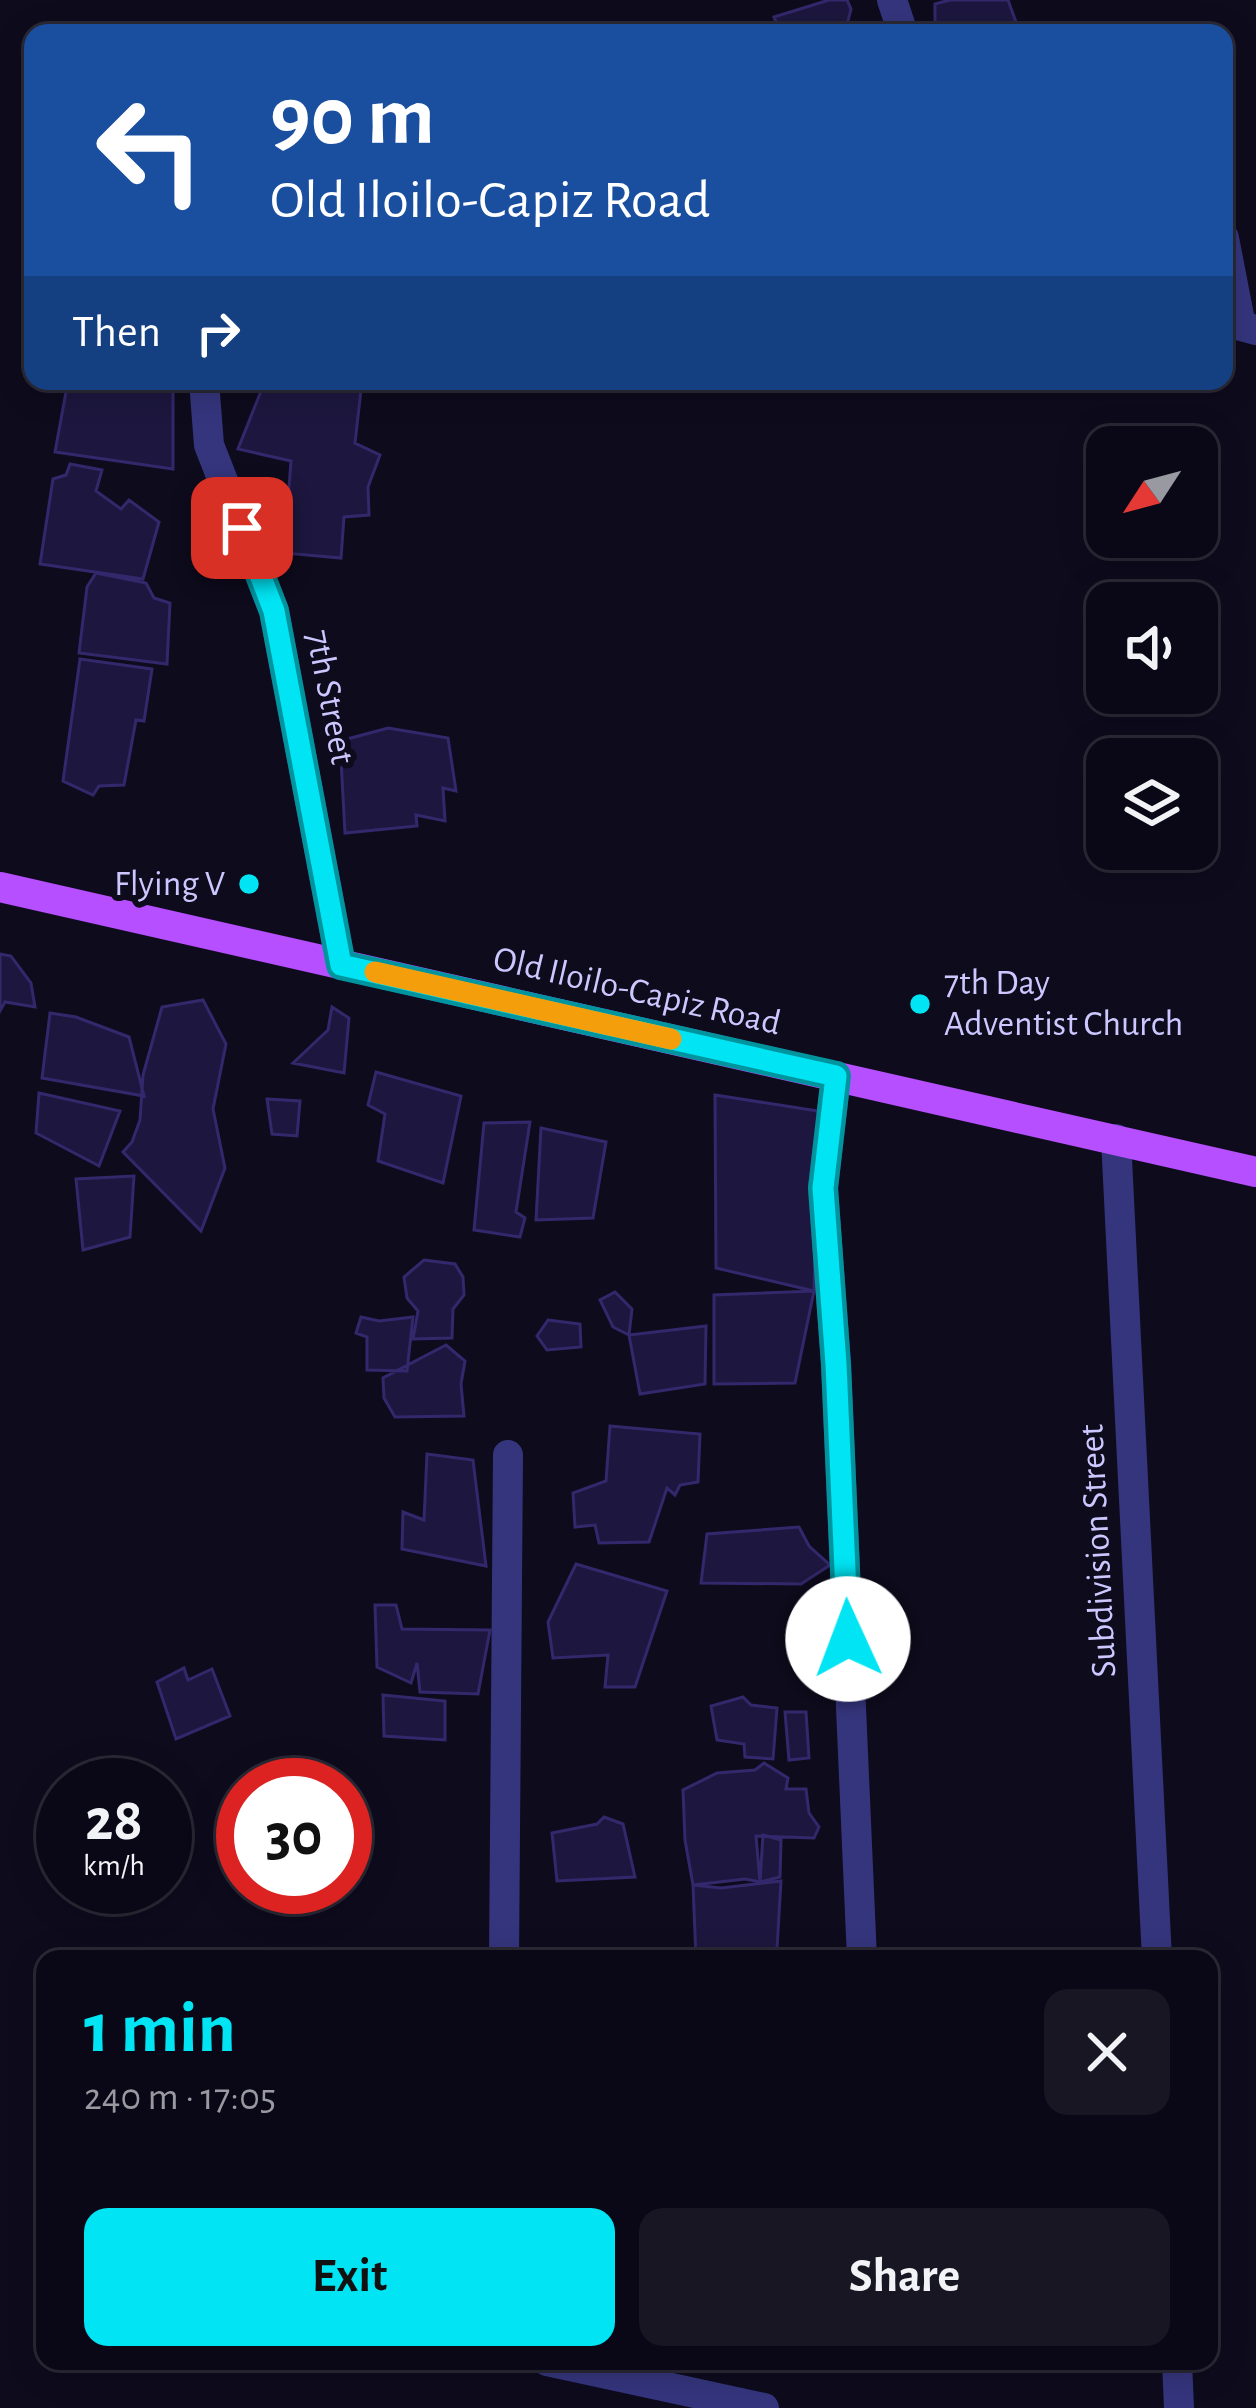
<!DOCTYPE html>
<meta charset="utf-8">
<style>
:root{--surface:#0a0816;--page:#181623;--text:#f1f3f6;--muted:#999aa1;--line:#2a2935;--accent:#00e4f3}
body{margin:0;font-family:"Alegreya Sans",sans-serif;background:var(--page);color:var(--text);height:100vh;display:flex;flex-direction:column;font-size:45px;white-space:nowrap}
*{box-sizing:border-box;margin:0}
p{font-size:39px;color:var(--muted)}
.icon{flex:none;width:66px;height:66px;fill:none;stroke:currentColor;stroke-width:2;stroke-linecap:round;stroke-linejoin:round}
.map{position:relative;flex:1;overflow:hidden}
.drawer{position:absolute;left:36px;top:1950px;width:1182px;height:420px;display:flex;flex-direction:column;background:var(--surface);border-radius:24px;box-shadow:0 6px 30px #0003,0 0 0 3px var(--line)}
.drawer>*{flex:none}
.hud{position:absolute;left:24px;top:24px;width:1209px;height:366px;border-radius:24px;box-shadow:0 6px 30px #0003,0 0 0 3px var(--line);background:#1a4fa0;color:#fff;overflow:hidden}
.needle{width:78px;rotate:234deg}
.fabs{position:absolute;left:1086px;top:426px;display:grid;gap:24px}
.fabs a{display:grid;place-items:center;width:132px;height:132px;border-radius:24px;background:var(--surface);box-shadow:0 6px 30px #0003,0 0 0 3px var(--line);font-size:60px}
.speed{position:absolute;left:36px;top:1758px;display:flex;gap:24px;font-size:60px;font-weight:700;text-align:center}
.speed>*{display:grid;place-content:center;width:156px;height:156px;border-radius:50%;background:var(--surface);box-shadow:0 6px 30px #0003,0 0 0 3px var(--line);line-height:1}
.speed small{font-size:30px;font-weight:400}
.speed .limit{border:18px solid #d22;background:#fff;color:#111}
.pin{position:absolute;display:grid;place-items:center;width:102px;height:102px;color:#fff;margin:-51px;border-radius:24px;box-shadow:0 6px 18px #0006}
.me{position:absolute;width:132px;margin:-66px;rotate:358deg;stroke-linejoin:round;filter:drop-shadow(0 0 9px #0008)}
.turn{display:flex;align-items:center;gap:42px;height:252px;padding:0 48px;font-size:54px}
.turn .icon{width:156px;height:156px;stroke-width:2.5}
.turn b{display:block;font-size:84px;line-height:102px}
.then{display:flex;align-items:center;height:114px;padding:0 48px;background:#0003;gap:24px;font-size:45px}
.round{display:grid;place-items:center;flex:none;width:126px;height:126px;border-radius:24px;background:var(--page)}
.summary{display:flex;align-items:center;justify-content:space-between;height:204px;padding:0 48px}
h1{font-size:72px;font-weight:600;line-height:90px;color:var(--accent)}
.cta{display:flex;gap:24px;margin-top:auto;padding:24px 48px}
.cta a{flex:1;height:138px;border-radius:24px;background:var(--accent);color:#111;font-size:48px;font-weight:600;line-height:138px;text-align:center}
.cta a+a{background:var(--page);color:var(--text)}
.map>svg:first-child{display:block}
.building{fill:#1d173f;stroke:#33286b;stroke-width:3}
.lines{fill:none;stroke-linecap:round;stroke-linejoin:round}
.minor{stroke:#35357e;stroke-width:30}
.major{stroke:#b64fff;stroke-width:30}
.route-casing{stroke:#00949e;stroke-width:30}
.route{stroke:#00e4f3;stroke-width:21}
.slow{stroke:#f59e0b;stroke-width:21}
.poi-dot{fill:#00e4f3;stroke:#0e0b1d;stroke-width:4.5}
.labels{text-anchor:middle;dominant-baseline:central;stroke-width:12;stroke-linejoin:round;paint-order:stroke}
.street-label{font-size:36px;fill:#ccc8ff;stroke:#0e0b1d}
.poi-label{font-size:36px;fill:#ccc8ff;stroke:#0e0b1d;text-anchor:end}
</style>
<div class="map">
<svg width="1256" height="2408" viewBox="0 0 1256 2408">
<rect width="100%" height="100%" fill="#0e0b1d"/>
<path class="building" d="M829,0h18l4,9 -6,24h-65l-6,-16z
M950,0h58l12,33h-85v-29z
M68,381h105v88l-118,-17z
M265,381h97l-7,62 25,12 -12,32 1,28 -25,2 -3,41 -57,-5 7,-92 -53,-12z
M70,464l32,6 -6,21 25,18 8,-9 30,22 -16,57 -103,-15 13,-85 13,-4z
M96,573l50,10 8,15 16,5 -3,61 -88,-11 8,-66z
M80,659l72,10 -8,52 -8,-1 -12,65 -25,1 -6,9 -30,-14z
M388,728l60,10 8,53 -13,-3 2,33 -29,-6 1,11 -72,7 -5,-92z
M0,954l11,2 20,27 4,24 -30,-5 -5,9z
M203,1000l23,44 -13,65 12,59 -24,63 -78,-79 9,-10 8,-22 3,-45 19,-68z
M332,1007l17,11 -5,55 -51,-10 35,-33z
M50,1013l26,4 53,20 15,59 -102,-18z
M376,1072l85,24 -18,87 -65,-22 7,-47 -17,-9z
M39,1093l81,18 -21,55 -63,-33z
M715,1095l103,16 -4,180 -98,-23z
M267,1099l33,2 -3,35 -25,-2z
M530,1122l-14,90 9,6 -5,19 -46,-7 10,-107z
M541,1128l65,14 -13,76 -57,2z
M134,1176l-4,61 -47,13 -7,-71z
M424,1260l31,4 8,13 1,18 -11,14 -1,29 -39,1 5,-28 -11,-13 -3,-21z
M814,1291l-19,92 -81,1v-89z
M615,1292l17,17 -3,26 -16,-8 -13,-27z
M361,1317l18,4 34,-4 -6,54 -40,-1v-33l-11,-4z
M548,1320l32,4 1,23 -34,3 -10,-14z
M706,1326l-1,58 -65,10 -11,-59z
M446,1345l19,16 -4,23 3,32 -69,1 -11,-19 -1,-20z
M610,1426l90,8 -2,48 -18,3 -5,10 -8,-7 -18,54 -50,1 -4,-18 -20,2 -2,-34 33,-12z
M427,1454l46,6 13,106 -84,-17 1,-37 21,8z
M799,1527l10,19 21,19 -29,19 -100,-1 6,-49z
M576,1564l91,27 -32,96h-30l3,-32 -55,3 -5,-36z
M375,1605h21l6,24 88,1 -12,64 -58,-2 -3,-29 -6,20 -34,-16z
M184,1668l4,12 24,-11 18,47 -54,23 -19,-57z
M383,1695l62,6v39l-61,-4z
M743,1697l8,8 26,3 -4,51 -28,-2 -1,-13 -27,-4 -6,-34z
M785,1712h21l3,46 -20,2z
M764,1763l24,15 -2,11h20l3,24 10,14 -5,11 -58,-2 4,46 -15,-3 -52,6 -8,-45 -2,-50 34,-17 38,-3z
M604,1817l19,7 12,53 -78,4 -5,-48 45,-9z
M763,1835l18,5 -1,37 -20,5z
M781,1881l-4,68 -30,10h-51l-3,-74 28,3z"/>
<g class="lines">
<path class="minor" d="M892,0l11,33
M1224,238l17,88 15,4
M204,381l5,64 65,166 67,354
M836,1076l-13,112 13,177 26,594
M1116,1139l41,820
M504,1959l4,-504
M547,2361l217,47
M1177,2361l2,47"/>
<path class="major" d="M0,887l1256,285"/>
</g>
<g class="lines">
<defs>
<path id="route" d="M242,528l32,83 67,354 495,111 -13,112 13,176 12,275"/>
</defs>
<use href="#route" class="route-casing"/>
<use href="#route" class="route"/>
<path class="slow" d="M375,972l296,67"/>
</g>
<g class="poi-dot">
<circle cx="249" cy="884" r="12"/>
<circle cx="920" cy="1004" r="12"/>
</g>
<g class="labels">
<g class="street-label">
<text transform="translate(330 697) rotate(79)">7th Street</text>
<text transform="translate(637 991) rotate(13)">Old Iloilo-Capiz Road</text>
<text transform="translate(1098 1551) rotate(-93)">Subdivision Street</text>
</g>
<g class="poi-label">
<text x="225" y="884">Flying V</text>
<text x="944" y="983" text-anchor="start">7th Day<tspan x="944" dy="41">Adventist Church</tspan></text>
</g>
</g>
</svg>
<div class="fabs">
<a><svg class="needle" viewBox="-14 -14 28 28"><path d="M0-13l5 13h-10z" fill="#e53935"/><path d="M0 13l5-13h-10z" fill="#999aa1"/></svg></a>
<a><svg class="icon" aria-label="sound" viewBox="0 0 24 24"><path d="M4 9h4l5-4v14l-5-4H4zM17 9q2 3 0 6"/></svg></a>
<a><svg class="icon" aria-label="layers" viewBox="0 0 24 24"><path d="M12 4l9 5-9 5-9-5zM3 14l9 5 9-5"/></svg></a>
</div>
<div class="speed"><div>28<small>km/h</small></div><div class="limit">30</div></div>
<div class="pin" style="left:242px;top:528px;background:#d93025"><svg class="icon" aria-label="arrive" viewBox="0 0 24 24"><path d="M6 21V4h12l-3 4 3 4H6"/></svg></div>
<svg class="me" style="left:848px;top:1639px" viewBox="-20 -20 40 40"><circle r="19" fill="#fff"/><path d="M0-13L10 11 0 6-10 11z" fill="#00e4f3"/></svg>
<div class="hud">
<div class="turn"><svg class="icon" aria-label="left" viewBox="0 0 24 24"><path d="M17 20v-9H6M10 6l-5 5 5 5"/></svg><div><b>90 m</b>Old Iloilo-Capiz Road</div></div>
<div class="then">Then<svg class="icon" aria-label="right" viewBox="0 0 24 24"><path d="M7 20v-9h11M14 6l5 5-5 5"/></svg></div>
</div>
<section class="drawer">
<div class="summary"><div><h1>1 min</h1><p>240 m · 17:05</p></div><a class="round"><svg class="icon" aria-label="close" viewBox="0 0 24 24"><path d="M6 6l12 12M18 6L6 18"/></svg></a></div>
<div class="cta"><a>Exit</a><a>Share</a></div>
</section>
</div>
